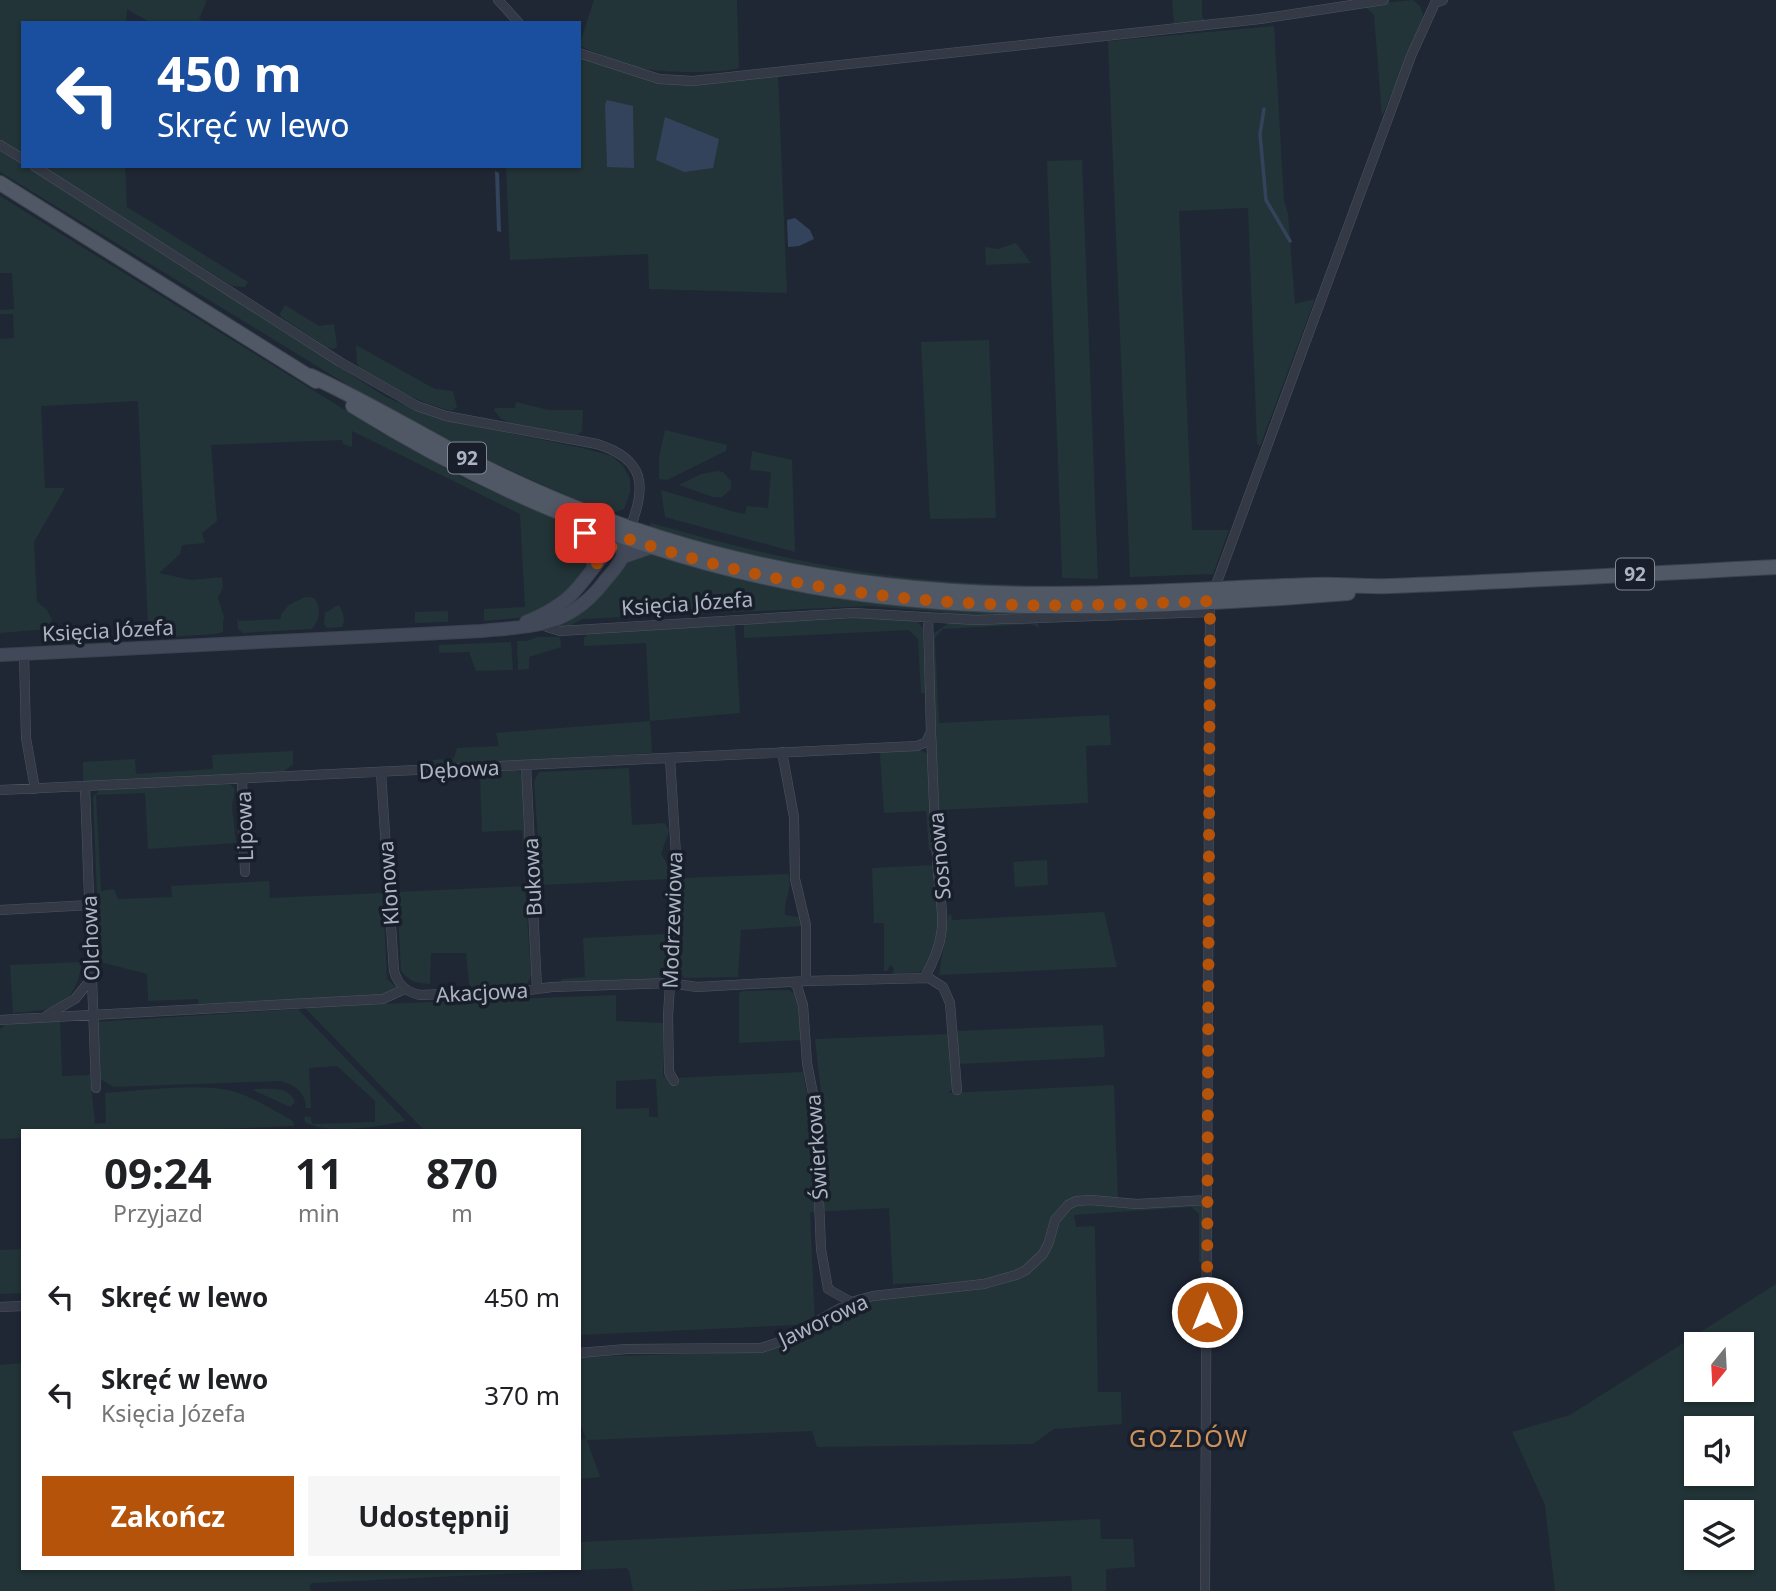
<!DOCTYPE html>
<html lang="pl">
<meta charset="utf-8">
<style>
:root{--surface:#fff;--page:#f6f6f6;--text:#202124;--muted:#757577;--accent:#b45309}
body{margin:0;font-family:"Noto Sans",sans-serif;background:var(--page);color:var(--text);height:100vh;display:flex;flex-direction:column;font-size:26px;white-space:nowrap}
*{box-sizing:border-box;margin:0}
p{font-size:23px;color:var(--muted)}
.icon{flex:none;width:38px;height:38px;fill:none;stroke:currentColor;stroke-width:2;stroke-linecap:round;stroke-linejoin:round}
.map{position:relative;flex:1;overflow:hidden}
.drawer{position:absolute;left:21px;top:1129px;width:560px;height:441px;display:flex;flex-direction:column;background:var(--surface);border-radius:0px;box-shadow:0 2px 5px #0004}
.drawer>*{flex:none}
.top-card{position:absolute;left:21px;top:21px;width:560px;height:147px;border-radius:0px;box-shadow:0 2px 5px #0004;background:#1a4fa0;color:#fff;overflow:hidden}
.needle{width:46px;rotate:198deg}
.buttons{position:absolute;left:1684px;top:1332px;display:grid;gap:14px}
.buttons a{display:grid;place-items:center;width:70px;height:70px;border-radius:0px;background:var(--surface);box-shadow:0 2px 5px #0004;font-size:35px}
.pin{position:absolute;display:grid;place-items:center;width:60px;height:60px;color:#fff;margin:-30px;border-radius:14px;box-shadow:0 4px 10px #0006}
.me{position:absolute;width:77px;margin:-38px;rotate:0deg;stroke-linejoin:round;filter:drop-shadow(0 0 5px #0008)}
.turn{display:flex;align-items:center;gap:24px;height:147px;padding:0 21px;font-size:32px}
.turn .icon{width:91px;height:91px;stroke-width:2.5}
.turn b{display:block;font-size:49px;line-height:60px}
.eta{display:flex;justify-content:space-evenly;align-items:center;height:119px;text-align:center}
.eta b{font-size:42px;font-weight:700;line-height:49px}
.primary-button{display:flex;gap:14px;margin-top:auto;padding:14px 21px}
.primary-button a{flex:1;height:80px;border-radius:0px;background:var(--accent);color:#fff;font-size:28px;font-weight:700;line-height:80px;text-align:center}
.primary-button a+a{background:var(--page);color:var(--text)}
ul{padding:0;list-style:none}
li{display:flex;align-items:center;gap:21px;height:98px;padding:0 21px}
li div{flex:1}
li b{display:block;font-size:26px}
li em{font-style:normal}
.map>svg:first-child{display:block}
.green{fill:#223437;fill-rule:evenodd}
.water{fill:#33435c}
.lines{fill:none;stroke-linecap:round;stroke-linejoin:round}
.stream{stroke:#33435c;stroke-width:3.5}
.street-casing{stroke:#4d5461;stroke-width:10}
.secondary-casing{stroke:#3c434f;stroke-width:14}
.primary-casing{stroke:#3c434f;stroke-width:16}
.street{stroke:#333945;stroke-width:9}
.secondary{stroke:#414858;stroke-width:12}
.primary{stroke:#505866;stroke-width:14}
.route{stroke:#b45309;stroke-width:12;stroke-dasharray:0 21.6}
.labels{text-anchor:middle;dominant-baseline:central;stroke-width:7;stroke-linejoin:round;paint-order:stroke}
.shield{fill:#181f2a;stroke:#808795;stroke-width:2}
.shield-label{font-size:19px;font-weight:bold;fill:#acb4c3}
.street-label{font-size:21px;fill:#acb4c3;stroke:#181f2a}
.quarter-label{font-size:24px;letter-spacing:2px;fill:#cf925b;stroke:#181f2a}
</style>
<div class="map">
<svg width="1776" height="1591" viewBox="0 0 1776 1591">
<rect width="100%" height="100%" fill="#1f2735"/>
<path class="green" d="M0,0h207l-8,19 7,4h-55l-24,-14 -1,14h-103v131l-23,-14z
M594,0h143l2,68c-18,6 -85,5 -103,-1 -19,-5 -38,-14 -57,-21z
M1172,0h30v16l4,6 -32,2z
M1413,0l7,6 4,11 -42,99 -8,-101 -10,-10z
M1274,26l10,175 4,13 7,90 20,-5 -55,147 -3,-2 -9,-236 -69,3 13,319h37l-16,44 -83,3 -22,-536z
M579,57l80,25 119,-7 9,218 -138,-4 -1,-35 -138,6 -4,-94h73z
M0,150l386,247 50,21 146,30 30,8 11,10 7,13v14l-6,16 -10,4 -29,-9 -101,-46 -102,-52 -382,-234z
M1082,160l16,419 -36,-1v-3l-15,-414z
M42,166h83l2,41 121,75 -3,5 -13,-1z
M0,196l382,237 85,47 105,47 14,16 3,16 -4,14 -14,17 -20,16 -25,11 -42,4v-12l41,-2 -5,-93 -168,-83v16l-9,-3 -1,-4 -131,5 6,76 -15,12 3,10 -23,2 -2,9 -21,19 32,7 31,-3 1,10 -5,11 7,22h-2v12l-7,2 -65,4 -13,-5 -2,-8 12,-1 -10,-223 -97,5 4,82h20l-31,54 3,60 10,8 5,10 -5,9 -47,4v-294l14,-1 -1,-24h-13v-4l14,-1 -2,-36h-12z
M1016,243l15,20 -45,2 -1,-18 13,2z
M285,305l34,21 15,-2 3,22 -3,3 -8,-2 -45,-30 -1,-4z
M989,340l7,178 -66,1 -9,-177z
M356,345l79,44 18,2 4,16 -5,4c-34,-8 -62,-25 -92,-43l-3,-5z
M516,402l32,8h35l-1,21 -5,4 -65,-11 -12,-6 -6,-8 1,-2h20z
M665,430l62,15 -1,6 -59,29 -8,-1v-22z
M752,451l40,9 3,92 -130,-35 -4,-27 74,22 10,2 2,-8 21,2 3,-36 -21,-2z
M717,471l6,1 8,9v8l-9,8h-9l-34,-12 22,-11z
M651,523c71,20 141,38 214,49 111,17 224,14 336,11l-115,6 -120,-4 -100,-8 -122,-22 -89,-25 -5,-3z
M649,554l82,23 65,14 73,11 72,6h260l-246,8 -14,-4 -71,-6 -288,13 -12,7h-13l35,-23 30,-39z
M305,597l9,1c8,9 6,24 -3,31l-68,4 -5,-4 -1,-11 2,3 42,-2v-5l8,-9z
M338,605c5,5 8,15 4,22l-15,1 -3,-4 1,-11z
M448,611v11l-33,1v-11z
M882,617c14,1 34,-2 41,12l2,64h-4l-3,-54 -9,-9 -165,8v-14z
M1030,622l8,1 1,5 -7,-4 -89,5 -8,9 4,85 170,-8 2,30 -25,1 2,57 -149,7 -8,-170 3,-7 15,-10z
M733,625l2,1 5,87 -90,8 2,32 -217,12 -2,-5 21,-2 3,-10 42,-2 -3,-13 154,-12 -4,-78 -62,3v-8l4,-5z
M537,637h23l1,10 -32,10v12l-11,1 -1,-29h10z
M511,642l2,28 -37,1 -7,-19 -30,1v-8z
M918,749l11,6 4,94 -4,2 -3,-40 -42,2 -4,-58 2,-4z
M293,751v13l-10,8 -200,10v-20l52,-3 1,15 77,-5 -1,-14z
M629,768l3,57 33,-2 4,8 -8,23 6,10 1,15 -127,6 -7,-104 5,-9z
M502,770l17,1 4,6 4,66 -4,3 -1,-16 -40,2 -2,-56 -21,1 1,-6z
M230,784l5,5 -3,18 4,36 -88,6 -3,-56 -49,2 5,96 13,-2 4,10 54,-2 -1,-11 98,-5 1,17 113,-5 4,86 9,8 -10,8 -187,11 -1,-7 -50,2 -1,-27 -47,-12v15h-6l3,-84 -4,-96 7,-7z
M1047,860l1,25 -33,2 -2,-25z
M935,865l5,39 -3,42 -11,22 -6,4 -27,2 1,-6 -4,-3 -3,6h-3v-48h-10l-2,-55z
M788,874c5,13 -4,26 -3,41l14,2 3,9 -61,4 -3,47 -54,1 -4,-6 1,-94z
M525,886l6,87c-1,8 -3,11 -11,15l-46,1 -5,-5 -3,-31h-35l-1,31c-14,-1 -21,-2 -29,-14l-4,-78z
M667,893l5,2c-2,21 1,69 -13,84l-98,3v-3l24,-2 -2,-39 82,-4z
M1104,912l13,55 -178,8 9,-59 3,-2 1,6z
M82,962c-7,46 -28,48 -69,51l-3,-48z
M789,990l8,5 4,45 -62,3v-50l4,-2z
M616,995v26l47,2v53l12,2 128,-6 5,27 14,2 -7,-62 135,-5 3,55 -5,4 166,-8 4,115c-11,-2 -26,-6 -37,-4 -32,5 -24,27 -37,48 -7,13 -19,21 -32,28 -28,14 -86,10 -119,12l-4,-76 -79,4 5,112 -236,11v-205h-155l-120,-123zM656,1079l2,38h-9v-9l-33,1v-28z
M298,1009l108,112c-26,5 -78,15 -101,1l-1,-5h7l1,7 63,-2v-21l-38,-35 -28,2 2,40h-5c-1,-17 -11,-23 -26,-27l-166,6 -14,-8 -6,-57z
M60,1019l2,57 28,-1 5,49 11,-1 -1,-30c36,-2 96,-11 130,-1 20,6 39,19 58,29l1,5 -101,4h-170v8l-23,1v-110l5,-4z
M1103,1025l2,32 -146,7 -2,-33z
M256,1089c15,0 33,-3 39,13l-5,5 -37,-17z
M1085,1204l46,3 71,-2v57h-3v-48l-8,-7 -117,8 2,12 18,-1 1,3 3,163h23l1,32 -68,5 -21,15 -216,3 -5,-16 -225,9 13,37 -21,2v-39l7,-1 -7,-20v-62l177,-5 16,-3c35,-16 69,-41 107,-50 40,-9 133,1 158,-36 12,-16 18,-35 29,-52l8,-5z
M23,1249v44l-23,1v-44z
M1776,1284v307h-221l-10,-86 -33,-73 58,-17zM1696,1344h45v46h-45zM1741,1428v46h-45v-46zM1741,1512v46h-45v-46z
M23,1363v205h556v-26l521,-23 1,20h32l2,28 -29,2v22h-34l-1,-15 -373,15h-65l-4,-20 -3,-3 -314,15 -3,3 2,5h-311v-226z"/>
<path class="water" d="M607,100l26,6 1,62 -27,-1 -2,-63z
M665,117l54,22 -6,29 -29,4 -28,-12z
M495,171l4,2 2,59 -4,-1z
M795,218l15,12 4,9 -15,7 -11,1 -1,-27z"/>
<g class="lines">
<path class="stream" d="M1264,109l-4,25 6,66 24,41"/>
<defs>
<path id="street" d="M498,0l21,23
M579,53l80,26 34,2 567,-62 124,-19
M0,145l23,14
M34,166l306,196 77,44 29,10 151,28c48,15 50,42 33,84
M543,619l4,8 13,4 293,-18 123,7 234,-8
M24,654l2,84 9,51
M782,752l12,65 1,62 11,46v56
M670,758l7,113 -9,145 1,56 5,9
M526,765l11,224
M381,773l13,198c4,14 12,21 26,24l101,-4 31,-4 118,-4 27,4 109,-6 123,-3 14,9 7,16 7,87
M242,780l3,92
M85,787l11,301
M0,790l917,-44 9,-4 5,-10 -3,-115
M0,910l90,-5
M925,977c28,-50 14,-68 12,-120 -3,-41 -4,-82 -6,-124
M793,982l4,4 6,19 4,58 8,41 6,145 7,40 23,13
M47,1015l28,-16 17,-21
M0,1020l383,-21 22,-10
M0,1307l23,-1
M579,1353l48,-4 134,-1 21,-7 69,-39 22,-6 111,-12 32,-9 10,-5 17,-16 6,-12 6,-22 13,-15 8,-4 14,-1 47,4 70,-4
M1205,1591l5,-990 201,-545 24,-53 8,-3"/>
<path id="secondary" d="M570,518c19,18 24,24 23,50
M623,557l29,-10
M526,622c17,-7 33,-15 46,-28 19,-19 30,-44 53,-56
M0,655l481,-24c53,-5 88,-4 123,-49 6,-8 16,-17 19,-27 4,-9 3,-17 7,-26"/>
<path id="primary" d="M0,183l316,198
M311,376c48,22 94,49 140,74 67,35 138,66 210,88 118,37 241,54 366,56 96,1 191,-6 287,-9 26,-1 51,2 76,1 129,-5 257,-12 386,-19
M353,406c140,87 293,151 456,180 176,31 361,21 539,7"/>
</defs>
<use href="#street" class="street-casing"/>
<use href="#secondary" class="secondary-casing"/>
<use href="#primary" class="primary-casing"/>
<use href="#street" class="street"/>
<use href="#secondary" class="secondary"/>
<use href="#primary" class="primary"/>
</g>
<g class="lines">
<path class="route" d="M585,533l7,12 1,23 17,-20 15,-10c113,37 227,59 345,65 80,5 160,1 240,-2l-3,711"/>
</g>
<g class="labels">
<g class="shield">
<rect x="448" y="442.5" width="38" height="31" rx="5"/>
<rect x="1616" y="558.5" width="38" height="31" rx="5"/>
</g>
<g class="shield-label">
<text x="467" y="458">92</text>
<text x="1635" y="574">92</text>
</g>
<g class="street-label">
<text transform="translate(687 603) rotate(-4)">Księcia Józefa</text>
<text transform="translate(108 630) rotate(-3)">Księcia Józefa</text>
<text transform="translate(459 769) rotate(-3)">Dębowa</text>
<text transform="translate(244 826) rotate(-92)">Lipowa</text>
<text transform="translate(939 856) rotate(-95)">Sosnowa</text>
<text transform="translate(532 877) rotate(-93)">Bukowa</text>
<text transform="translate(388 883) rotate(-94)">Klonowa</text>
<text transform="translate(672 920) rotate(-88)">Modrzewiowa</text>
<text transform="translate(90 938) rotate(-92)">Olchowa</text>
<text transform="translate(482 992) rotate(-3)">Akacjowa</text>
<text transform="translate(816 1147) rotate(-94)">Świerkowa</text>
<text transform="translate(823 1320) rotate(-25)">Jaworowa</text>
</g>
<g class="quarter-label">
<text x="1189" y="1437">GOZDÓW</text>
</g>
</g>
</svg>
<div class="buttons">
<a><svg class="needle" viewBox="-14 -14 28 28"><path d="M0-13l5 13h-10z" fill="#e53935"/><path d="M0 13l5-13h-10z" fill="#757577"/></svg></a>
<a><svg class="icon" aria-label="sound" viewBox="0 0 24 24"><path d="M4 9h4l5-4v14l-5-4H4zM17 9q2 3 0 6"/></svg></a>
<a><svg class="icon" aria-label="layers" viewBox="0 0 24 24"><path d="M12 4l9 5-9 5-9-5zM3 14l9 5 9-5"/></svg></a>
</div>
<div class="pin" style="left:585px;top:533px;background:#d93025"><svg class="icon" aria-label="arrive" viewBox="0 0 24 24"><path d="M6 21V4h12l-3 4 3 4H6"/></svg></div>
<svg class="me" style="left:1207px;top:1312px" viewBox="-20 -20 40 40"><circle r="17" fill="#b45309" stroke="#fff" stroke-width="3"/><path d="M0-11L8 9 0 5-8 9z" fill="#fff"/></svg>
<div class="top-card">
<div class="turn"><svg class="icon" aria-label="left" viewBox="0 0 24 24"><path d="M17 20v-9H6M10 6l-5 5 5 5"/></svg><div><b>450 m</b>Skręć w lewo</div></div>
</div>
<section class="drawer">
<div class="eta">
<div><b>09:24</b><p>Przyjazd</p></div>
<div><b>11</b><p>min</p></div>
<div><b>870</b><p>m</p></div>
</div>
<ul>
<li><svg class="icon" aria-label="left" viewBox="0 0 24 24"><path d="M17 20v-9H6M10 6l-5 5 5 5"/></svg><div><b>Skręć w lewo</b></div><em>450 m</em></li>
<li><svg class="icon" aria-label="left" viewBox="0 0 24 24"><path d="M17 20v-9H6M10 6l-5 5 5 5"/></svg><div><b>Skręć w lewo</b><p>Księcia Józefa</p></div><em>370 m</em></li>
</ul>
<div class="primary-button"><a>Zakończ</a><a>Udostępnij</a></div>
</section>
</div>
